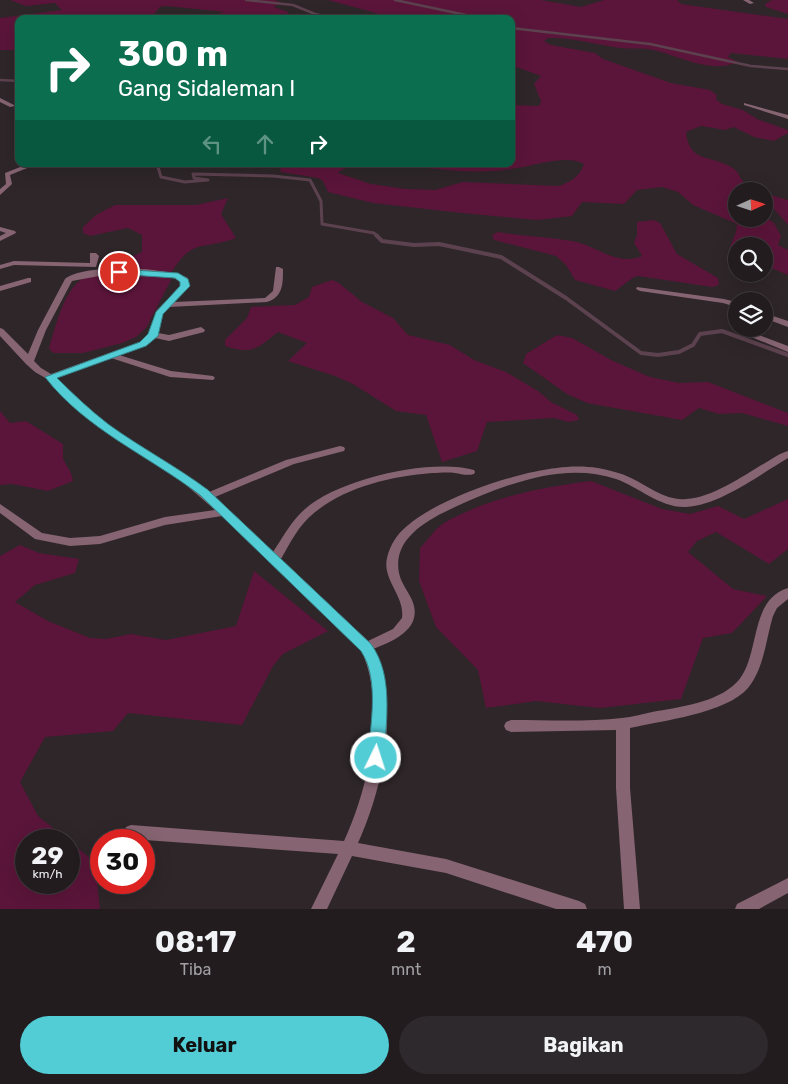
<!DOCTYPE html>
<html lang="id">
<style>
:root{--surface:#221c1f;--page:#2e292c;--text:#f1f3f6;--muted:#a2a1a4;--line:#3f3a3d;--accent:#52ccd5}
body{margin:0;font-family:Rubik,sans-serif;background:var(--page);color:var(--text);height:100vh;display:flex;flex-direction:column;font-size:19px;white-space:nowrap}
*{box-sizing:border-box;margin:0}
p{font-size:16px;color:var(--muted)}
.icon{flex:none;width:28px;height:28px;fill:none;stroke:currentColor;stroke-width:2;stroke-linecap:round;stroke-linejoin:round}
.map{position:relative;height:909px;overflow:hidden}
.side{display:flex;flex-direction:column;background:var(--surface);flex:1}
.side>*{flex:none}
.top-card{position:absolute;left:15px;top:15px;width:500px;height:152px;border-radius:10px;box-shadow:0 5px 20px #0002,0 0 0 1px var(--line);background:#0b6e4f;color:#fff;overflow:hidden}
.needle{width:32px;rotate:87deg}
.fabs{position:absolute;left:728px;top:182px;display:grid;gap:10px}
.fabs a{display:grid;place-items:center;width:45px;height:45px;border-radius:50%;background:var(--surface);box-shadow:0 5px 20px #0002,0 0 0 1px var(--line);font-size:25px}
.speed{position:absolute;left:15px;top:829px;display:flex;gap:10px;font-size:25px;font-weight:700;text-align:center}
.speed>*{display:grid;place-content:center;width:65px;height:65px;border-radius:50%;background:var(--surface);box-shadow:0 5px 20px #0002,0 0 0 1px var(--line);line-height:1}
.speed small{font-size:12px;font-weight:400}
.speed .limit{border:8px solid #d22;background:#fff;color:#111}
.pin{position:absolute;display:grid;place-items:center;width:42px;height:42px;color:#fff;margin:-21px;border:2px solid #fff;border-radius:50%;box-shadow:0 1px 5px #0007}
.me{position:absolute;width:55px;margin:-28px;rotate:4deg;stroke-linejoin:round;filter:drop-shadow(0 0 4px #0008)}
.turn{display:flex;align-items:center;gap:18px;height:105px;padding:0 20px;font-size:22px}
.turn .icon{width:65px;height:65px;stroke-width:2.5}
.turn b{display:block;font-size:35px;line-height:42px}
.lanes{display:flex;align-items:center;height:48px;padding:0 20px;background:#0003;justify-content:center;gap:25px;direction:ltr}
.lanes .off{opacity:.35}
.eta{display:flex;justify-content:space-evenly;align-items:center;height:85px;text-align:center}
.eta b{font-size:30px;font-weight:700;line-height:35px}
.action{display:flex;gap:10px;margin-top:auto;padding:10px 20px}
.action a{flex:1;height:58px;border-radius:30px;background:var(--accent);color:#111;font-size:20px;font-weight:700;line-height:58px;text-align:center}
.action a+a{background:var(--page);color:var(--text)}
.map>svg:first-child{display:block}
.green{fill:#5b153a}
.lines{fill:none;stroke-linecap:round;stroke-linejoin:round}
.stream-far2{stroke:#5c424e;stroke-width:2.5}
.stream-far1{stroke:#5c424e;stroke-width:3}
.stream{stroke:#5c424e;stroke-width:4}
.minor{fill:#866472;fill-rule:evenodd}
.route{fill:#52ccd5;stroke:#35858a}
</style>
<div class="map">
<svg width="788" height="909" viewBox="0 0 788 909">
<rect width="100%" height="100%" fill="#2e2629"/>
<path class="green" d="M10,0h264l7,2 -7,5 14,5 1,5 -9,2h-81l26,-7 -59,-6 -6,1 -10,12h-131v31h-19v-32l62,-8 -7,-7 -29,3z
M328,0h213l40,7 23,-7h73l4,4 7,1 100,14v40l-57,-6 -3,4 10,5c-32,13 -59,-8 -90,-13 -9,-1 -18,0 -27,-1 -24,-3 -48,-11 -73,-10l-4,3 7,4 44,8 8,6 68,24 39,7 7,5 -1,4 6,5 21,6 14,9 31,11v3l-14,8 -20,-4 -20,-10 -9,3 -24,-4 -15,6c3,31 25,23 45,35 12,6 6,17 27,24h-22v28h28v-3l10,7 7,13 -3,9 10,5v25l-24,-10v-19h-28v5l-6,-4 6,-15 1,-8 -44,-19 -15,-13 -16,-5 -25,3 -13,14 -42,-2 -10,14 -35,4 -75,-7 -89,-10 -45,-11 -5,-11 -5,-3 -37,-6 -1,-4 8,-4h87c-11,4 -30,0 -37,9l33,11 35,5 29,1 28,-8 96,4c13,-5 20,-9 25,-22 -16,-10 -48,1 -67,4 -42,8 -84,0 -126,-4h120v-59l28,1 2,-5 -7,-17 7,-8 -30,-11v-46l-128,-4z
M772,0h16v14l-22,-7 -1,-3z
M764,193l24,7v25l-14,-16 -10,-4z
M228,198l-7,16 15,24c-37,13 -43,-1 -67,38l2,4 -25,48 -10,9 -14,6 -39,10h-29l-3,-2 -2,-3c7,-22 16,-67 42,-73 6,-1 13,0 19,0l6,-11 26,-12v-17l-14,-7 -38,8 -7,-3v-6l13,-12 19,-10h81z
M654,220l6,3 17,31 41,24 1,7 -7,2 -74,-11 -4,1 -19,14 -40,-11 -9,-15 -10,-9 -62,-16 -2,-5 6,-3c25,4 50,5 74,9 24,4 45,26 70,15l-8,-13 3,-8v-13z
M332,280l7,3 23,19 31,16 15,17 42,10 24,15 32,12 32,19 13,11 26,13 2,5 -10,2 -15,-4 -67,4 -10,29 -35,11 -16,-47 -30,-4 -43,-27 -18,-8 -47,-15 19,-18 -29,-11c-20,16 -26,23 -53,14v-6l22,-22 4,-11 44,-2 14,-8 3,-10z
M557,335l15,3 41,23 37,16 29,6 29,-1 80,31v13l-46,-13 -23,1 -20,-6 -17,12 -95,-17 -20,-9 -44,-31 3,-9z
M0,411l10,12 16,-2 37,23v15l8,14 2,8 -25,10 -36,-7 -12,1z
M591,481l71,28 28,5 28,-8 26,13 44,-20v50l-19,15 -53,-32 -19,9 -9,11 45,37 34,7 -35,37 -29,5 -22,61 -81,9 -64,-7 -50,7 -8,-38 -42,-43 -17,-46 1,-33c8,-8 15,-20 24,-25 43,-25 98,-36 147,-42z
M20,545l19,8 40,6 -4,14 -40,12 -20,17 33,19 42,17 16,1 25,-5 35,6 70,-14 18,-55 74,60 -45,23 -10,12 -31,59 -114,-12 -15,18 -68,6 -25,45 18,34 30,24h-42v42h43v-41l26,21 5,47h-100v-353z"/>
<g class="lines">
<path class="stream-far2" d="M246,0l47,5 22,9 23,5
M395,0l90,19
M385,19h22
M511,28l139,16 101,22 37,3
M0,80l19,1"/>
<path class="stream-far1" d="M157,164l4,13 24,5 23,-2 -14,-2 -1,-4 80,2 37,4 11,21 1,23 52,9 3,3"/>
<path class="stream" d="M376,235l6,6 32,4 25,-1 62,13 65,41 75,55 17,2 21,-3 14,-7 7,-11 22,-3 66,24"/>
<path class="minor" d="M743,0h6l5,3 -4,1z
M0,98l14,7 1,1 -5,1 -10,-5z
M744,103l44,12v4l-44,-14z
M28,164h9l-27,11 2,9 -12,11v-6l6,-5 -1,-11z
M0,227l15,4 1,2 -16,8v-5l6,-3 -6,-2z
M90,253h6l3,3 -3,11 -82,-2 -14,4v-4l14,-4 76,2z
M276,267h3l4,2c0,15 0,28 -16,33l-98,5 -6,7 -5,19 11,2 32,-8 4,3 -1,2 -35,9 -14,-3 -9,8 -27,9 52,16 42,5 2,2 -2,2 -43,-3 -59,-19 -55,20c17,17 33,33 52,47 33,24 70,41 101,67l77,-32 54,-14 4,1 1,2 -1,2 -50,13 -79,33 58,55c10,-15 18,-31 32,-43 34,-30 125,-51 169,-39l1,2 -1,2c-7,2 -13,0 -19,-1 -8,-1 -16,0 -23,0 -40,3 -87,14 -118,40 -15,12 -24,30 -33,46l87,82 25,-12 9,-11c3,-22 -20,-38 -15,-60 3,-13 10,-24 20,-32 30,-27 109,-54 150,-58 13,-2 28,-2 41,0 11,2 23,5 33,10 17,8 35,23 55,21 26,-1 57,-23 79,-36 7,-4 15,-10 23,-12v7c-29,17 -68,47 -102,49 -26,1 -47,-20 -70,-28 -53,-18 -112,6 -161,28 -26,12 -63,31 -56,66 2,10 9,18 13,27 12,28 -18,41 -39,49 28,57 10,139 -15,194l88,16 133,42 6,3 2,5h-31l-110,-36 -94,-17 -25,53h-16l27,-55 -207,-15 -5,-2 -2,-5 2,-5 5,-2 213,16c25,-54 43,-136 17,-191l-139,-134 -57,9 -65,19 -30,2 -35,-7 -35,-26v-9l42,29 28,5 30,-2 65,-19 50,-7 -37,-32 -75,-48 -25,-20 -31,-31 -12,-7 -9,-8 -26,-28v-8l3,1 25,25 10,-24 27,-51c21,-16 99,-12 123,-1l1,8 -15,16 91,-4 8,-7zM110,274l53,1 18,6v5l-25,25 -7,23 -9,8 -89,32 -10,-6 -7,-7 12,-31 26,-49z
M28,278h3v4l-31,9v-5z
M637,287l87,12 12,3v5l-13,-4 -83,-12 -4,-2z
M764,313l24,8v6l-24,-9z
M764,328v1l-5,6 29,11v6l-39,-16 6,-7z
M788,588v11l-11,9 -4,8c-7,23 -9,53 -25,72 -21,25 -87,33 -118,40v60l10,121h-16l-8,-121v-58l-105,2 -5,-2 -2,-4 2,-4 5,-2c36,0 76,2 111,-2 10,-1 20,-4 30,-6 27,-5 65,-9 85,-30 24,-25 11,-82 51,-94z
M788,878v15l-29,16h-24l2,-5z"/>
</g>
<path class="route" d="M119,269l59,4 10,6 2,7 -27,28 -5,22 -12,10 -89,32c16,16 33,32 51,46 33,24 68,42 100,66l163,154c23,32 15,76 13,114l-2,4 -6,2 -6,-2 -2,-4c2,-32 12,-78 -7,-107l-161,-156c-51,-39 -115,-66 -155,-118l95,-35 8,-8 8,-22 24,-26v-4l-5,-4 -59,-4v-4z"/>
</svg>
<div class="fabs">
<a><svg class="needle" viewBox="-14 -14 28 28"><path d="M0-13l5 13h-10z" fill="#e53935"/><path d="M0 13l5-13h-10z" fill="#a2a1a4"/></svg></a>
<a><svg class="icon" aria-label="search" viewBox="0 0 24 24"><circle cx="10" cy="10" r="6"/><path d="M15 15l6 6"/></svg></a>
<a><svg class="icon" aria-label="layers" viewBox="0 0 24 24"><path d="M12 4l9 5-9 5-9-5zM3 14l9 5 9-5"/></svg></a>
</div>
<div class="speed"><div>29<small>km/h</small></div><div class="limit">30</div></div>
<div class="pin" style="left:119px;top:272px;background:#d93025"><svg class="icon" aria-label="arrive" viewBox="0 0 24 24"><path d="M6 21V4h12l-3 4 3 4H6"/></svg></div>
<svg class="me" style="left:376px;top:758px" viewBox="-20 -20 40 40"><circle r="17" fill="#52ccd5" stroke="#fff" stroke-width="3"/><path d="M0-11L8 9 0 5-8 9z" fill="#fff"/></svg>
<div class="top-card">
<div class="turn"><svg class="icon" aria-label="right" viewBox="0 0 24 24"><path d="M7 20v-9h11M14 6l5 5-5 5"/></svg><div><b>300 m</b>Gang Sidaleman I</div></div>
<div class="lanes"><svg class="icon off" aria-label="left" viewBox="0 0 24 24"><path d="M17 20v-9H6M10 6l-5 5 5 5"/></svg><svg class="icon off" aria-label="ahead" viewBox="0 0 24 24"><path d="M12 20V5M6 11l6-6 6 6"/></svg><svg class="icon" aria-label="right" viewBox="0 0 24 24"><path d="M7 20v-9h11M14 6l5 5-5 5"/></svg></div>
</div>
</div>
<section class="side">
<div class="eta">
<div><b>08:17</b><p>Tiba</p></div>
<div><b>2</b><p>mnt</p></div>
<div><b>470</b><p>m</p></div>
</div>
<div class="action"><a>Keluar</a><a>Bagikan</a></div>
</section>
